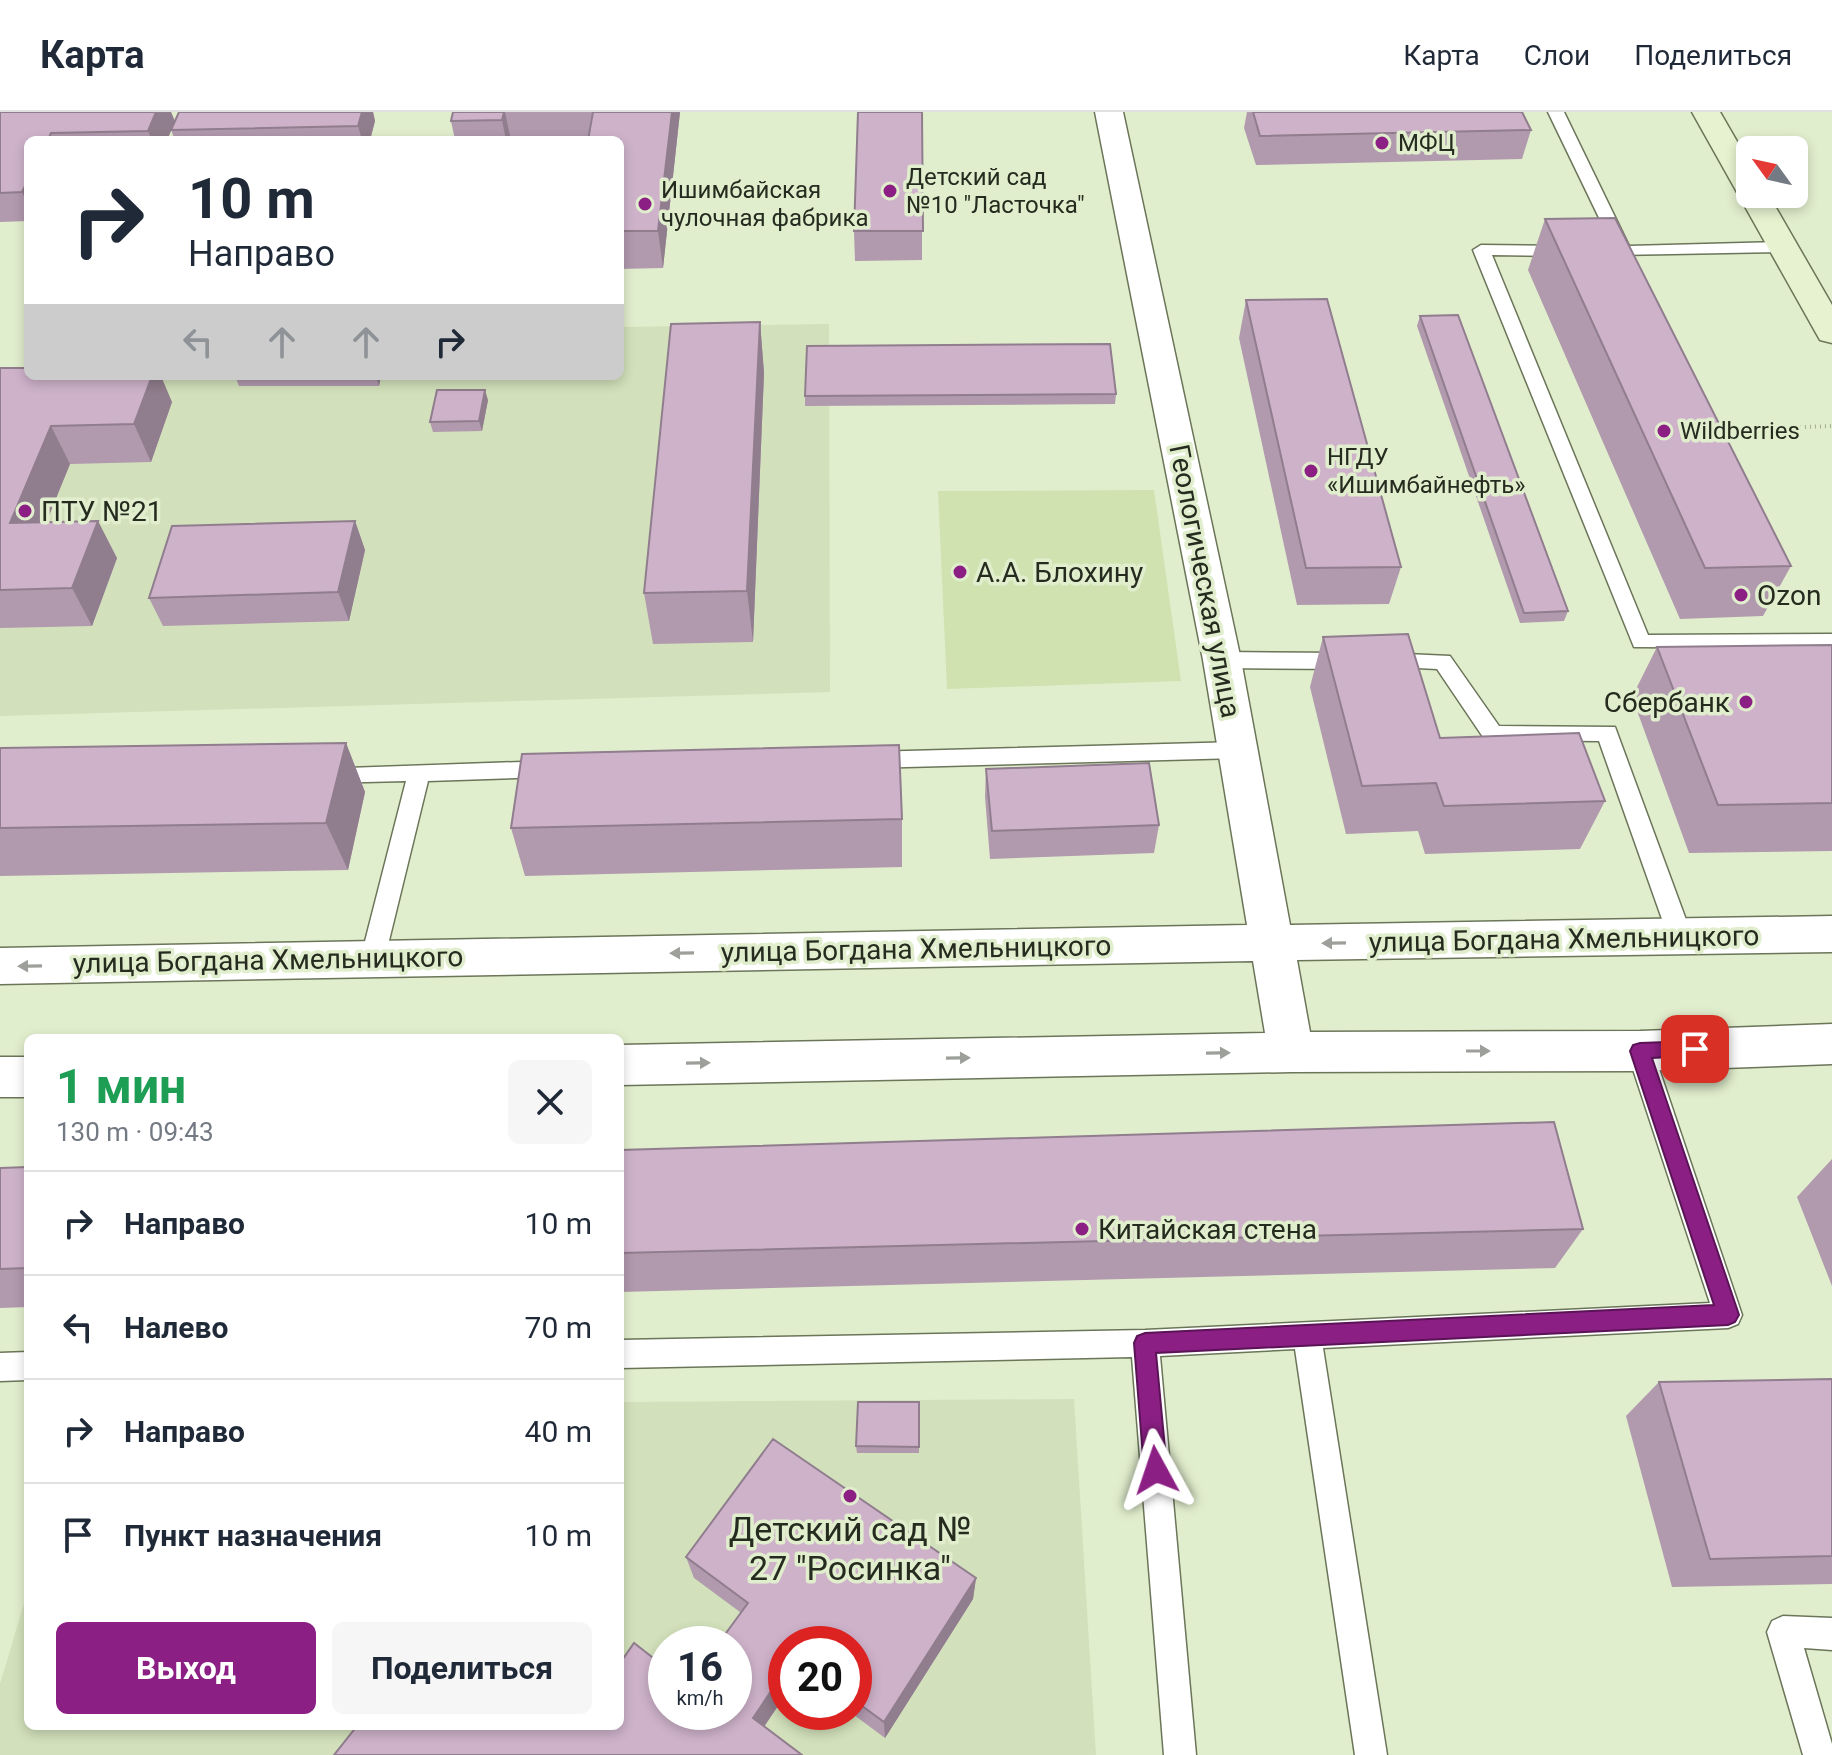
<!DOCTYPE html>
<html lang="ru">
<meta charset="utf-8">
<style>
:root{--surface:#fff;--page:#f6f6f7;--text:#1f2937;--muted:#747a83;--line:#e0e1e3;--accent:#8b1f84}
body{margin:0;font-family:Roboto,sans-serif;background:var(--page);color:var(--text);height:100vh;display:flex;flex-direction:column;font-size:30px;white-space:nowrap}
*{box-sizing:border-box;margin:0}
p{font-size:26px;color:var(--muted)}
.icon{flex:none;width:44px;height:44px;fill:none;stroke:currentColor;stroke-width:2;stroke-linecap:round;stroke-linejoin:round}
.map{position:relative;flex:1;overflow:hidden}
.details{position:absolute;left:24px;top:922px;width:600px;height:696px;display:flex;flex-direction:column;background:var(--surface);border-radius:12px;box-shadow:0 4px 12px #0003}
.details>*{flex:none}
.top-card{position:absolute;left:24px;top:24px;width:600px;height:244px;border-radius:12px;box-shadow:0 4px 12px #0003;background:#fff;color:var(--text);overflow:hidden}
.needle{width:52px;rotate:303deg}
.fabs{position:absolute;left:1736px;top:24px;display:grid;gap:16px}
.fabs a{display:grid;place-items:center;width:72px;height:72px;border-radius:12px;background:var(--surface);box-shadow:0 4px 12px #0003;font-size:40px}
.speed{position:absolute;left:648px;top:1514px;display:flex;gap:16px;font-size:40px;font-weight:700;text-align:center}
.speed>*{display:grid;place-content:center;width:104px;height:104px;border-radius:50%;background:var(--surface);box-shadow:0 4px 12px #0003;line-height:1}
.speed small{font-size:20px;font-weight:400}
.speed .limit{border:12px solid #d22;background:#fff;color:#111}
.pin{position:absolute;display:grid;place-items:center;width:68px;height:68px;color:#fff;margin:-34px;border-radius:16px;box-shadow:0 4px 12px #0006}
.me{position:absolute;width:88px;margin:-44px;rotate:355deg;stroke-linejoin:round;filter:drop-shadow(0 0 6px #0008)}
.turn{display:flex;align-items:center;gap:28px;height:168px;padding:0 32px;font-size:36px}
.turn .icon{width:104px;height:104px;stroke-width:2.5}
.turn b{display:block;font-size:56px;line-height:68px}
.lanes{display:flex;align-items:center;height:76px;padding:0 32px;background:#0003;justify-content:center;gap:40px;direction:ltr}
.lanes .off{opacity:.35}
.round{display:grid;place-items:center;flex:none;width:84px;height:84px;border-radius:12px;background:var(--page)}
.head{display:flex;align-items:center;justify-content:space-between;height:136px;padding:0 32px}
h1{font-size:48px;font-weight:700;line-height:60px;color:#1e9e55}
.button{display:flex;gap:16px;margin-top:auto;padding:16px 32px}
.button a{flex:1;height:92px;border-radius:12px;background:var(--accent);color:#fff;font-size:32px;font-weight:700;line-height:92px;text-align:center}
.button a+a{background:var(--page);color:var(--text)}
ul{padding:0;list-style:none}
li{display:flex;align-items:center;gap:24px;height:104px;padding:0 32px;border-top:2px solid var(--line)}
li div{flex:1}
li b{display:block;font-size:30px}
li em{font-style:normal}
header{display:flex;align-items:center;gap:48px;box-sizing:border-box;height:112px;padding:0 40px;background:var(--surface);border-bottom:2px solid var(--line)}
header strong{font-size:38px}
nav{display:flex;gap:44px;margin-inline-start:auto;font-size:28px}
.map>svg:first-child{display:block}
.built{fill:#d2e1bb;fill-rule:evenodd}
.green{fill:#cfe2b0}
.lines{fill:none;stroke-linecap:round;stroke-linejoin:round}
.service-casing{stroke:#6b7559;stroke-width:3}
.minor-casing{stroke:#6b7559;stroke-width:3}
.secondary-casing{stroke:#6b7559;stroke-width:3}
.path{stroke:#a3ae94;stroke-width:4;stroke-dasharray:1 4;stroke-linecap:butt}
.service{fill:#fff;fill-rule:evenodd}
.minor{fill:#fff;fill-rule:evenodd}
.secondary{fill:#e7f2d0;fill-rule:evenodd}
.wall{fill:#b199ae}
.shaded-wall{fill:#907d8d}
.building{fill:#ceb2ca;stroke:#907d8d;stroke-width:2}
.oneway{fill:#9da09a}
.route{fill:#8b1f84;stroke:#5a1456;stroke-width:2}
.poi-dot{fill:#8b1f84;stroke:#e1eecd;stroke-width:3}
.labels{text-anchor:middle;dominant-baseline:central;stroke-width:7;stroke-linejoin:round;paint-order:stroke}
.far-poi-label{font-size:24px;fill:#262b1f;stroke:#e1eecd;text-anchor:start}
.poi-label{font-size:28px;fill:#262b1f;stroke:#e1eecd;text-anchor:start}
.street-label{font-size:28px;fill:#262b1f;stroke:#e1eecd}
.near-poi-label{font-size:34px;fill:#262b1f;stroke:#e1eecd}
</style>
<header>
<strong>Карта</strong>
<nav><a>Карта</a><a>Слои</a><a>Поделиться</a></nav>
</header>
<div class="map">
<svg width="1832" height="1643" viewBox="0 0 1832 1643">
<rect width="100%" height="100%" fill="#e1eecd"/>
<path class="built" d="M829,212l1,368 -830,24v-298l28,-57v15h592v-49z
M1074,1287l22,356h-1096v-71l28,-94v136h592v-324zM666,1532h68v68h-68zM786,1532h68v68h-68z"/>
<path class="green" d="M1154,378l27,191 -234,8 -9,-198z"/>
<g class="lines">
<defs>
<path id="service" d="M1548,0h16l65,134 154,-4 8,5 -8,5 -166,3z
M1481,133l87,1 8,5 -8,5 -76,-1 156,380 184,-1v14l-198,-1 -161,-397z
M1222,540l125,1 7,3 4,5 -4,5 -7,3 -125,-1 -7,-3 -4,-5 4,-5z
M1384,541l66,3 49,70 116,1 77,209 -4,7 -8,3 -8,-3 -4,-7 -69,-195 -114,-1 -48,-71 -60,-3 -4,-5 4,-5z
M1239,630l8,2 3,6 -3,6 -8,2 -369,10 -8,-2 -3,-6 3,-6 8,-2z
M549,649l8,2 3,6 -3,6 -8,2 -121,4 -43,176 -3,7 -9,3 -9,-3 -3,-7 45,-176 -80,2 -8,-2 -3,-6 3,-6z
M1640,928l9,3 4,8 89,264 -4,9 -10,4 -405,20 64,407h-32l-60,-406 -135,7 36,399h-32l-32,-398 -512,11v-28l525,-10 565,-27 -83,-252 4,-8z
M28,1240v28l-28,1v-28z
M1783,1504l49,2v32l-28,-2 28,96v11h-29l-36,-123 5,-11z"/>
<path id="minor" d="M1095,0h28l118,548 49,265 542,-9v36l-535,8 13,72 330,-1 192,-7v40l-192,7 -349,1 -671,13v-40l645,-12 -12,-72 -1253,23v-36l1247,-23 -44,-265z
M0,945h28v40h-28z"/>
<path id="secondary" d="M1692,0h28l30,52v30h18l64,111v38l-12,-3 -4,-7z"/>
</defs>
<use href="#service" class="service-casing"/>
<use href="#minor" class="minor-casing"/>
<use href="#secondary" class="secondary-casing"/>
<path class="path" d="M1715,318l117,-4"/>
<use href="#service" class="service"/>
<use href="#minor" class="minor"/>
<use href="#secondary" class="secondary"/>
</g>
<path class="wall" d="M0,0h171l4,9 4,-9h194l2,9 -5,19h-195l-4,-10 -4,10h-139v81l-28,1z
M453,0h227l-17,156 -43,1v-129h-165l-4,-19z
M922,0v148l-67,1 -1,-30z
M1247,0h275l9,18 -9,29 -266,6 -12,-37z
M1545,107l246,347 -28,50 -83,3 -152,-349z
M1246,188l155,267 -12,37 -92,1 -58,-267z
M1420,204l148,295 -4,10 -44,2 -103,-297z
M760,210l4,51 -11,269 -100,2 -9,-51z
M0,256l172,34 -21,60 -81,2 -24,58 71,36 -25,68 -92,2z
M235,264h146l-2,10h-140z
M1116,282l-1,10 -310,2v-10z
M488,288l-6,31 -49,1 -3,-10z
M355,409l10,29 -16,71 -186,5 -14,-28z
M1323,525l117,101 165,63 -25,48 -155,5 -7,-23 -72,3 -36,-147z
M1832,533v206l-143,2 -57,-156 25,-50z
M346,631l19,49 -17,78 -348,6v-128z
M986,657l173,56 -5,28 -164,6 -5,-62z
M902,707v48l-377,9 -14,-48z
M620,1038l963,79 -28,39 -935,24z
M1832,1047v127l-35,-89z
M28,1055v140l-28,1v-140z
M1832,1267v205l-160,3 -46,-171 33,-34z
M919,1290v51h-62l-1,-7z
M686,1445l290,21 -3,21 -88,139 -35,-26h4v-68h-68v50l-22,33 -98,-15h68l6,-100 -46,-34z"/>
<path class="shaded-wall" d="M156,0h15l4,10 -8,18h-15l-4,-9z
M362,0h11l2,9 -5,19h-8l-4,-14z
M504,0h1l6,28h-5l-4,-20z
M672,0h8l-17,156 -5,-37z
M28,68v25l-6,-13z
M760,210l4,51 -11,269 -6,-51z
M152,264h9l11,26 -21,60 -17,-38z
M376,264h5l-2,10z
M485,278l3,10 -6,31 -3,-10z
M51,314l19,38 -39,96 -21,-37z
M98,409l19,37 -25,68 -20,-38z
M355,409l10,29 -16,71 -11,-29z
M346,631l19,49 -17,78 -22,-47z
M976,1466l-3,21 -88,139 -1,-16z
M786,1557v25l-27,40 -6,-16z"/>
<path class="building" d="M0,0h156l-8,19 -97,2 -3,7h-20v40l-6,12 -22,1z
M179,0h183l-4,14 -187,4z
M453,0h51l-2,8 -51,1z
M593,0h79l-14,119h-38v-91h-32z
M858,0h64l1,119h-69z
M1253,0h269l9,18 -271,6z
M1615,106l176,348 -86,2 -160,-349z
M1327,187l74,268 -95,1 -60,-268z
M1458,203l110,296 -44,2 -104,-297z
M760,210l-13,269 -103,2 27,-269z
M1110,232l6,50 -311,2 2,-50z
M0,256h28v8h124l-18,48 -83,2 -41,97 88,-2 -26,67 -72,2z
M437,278h48l-6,31 -49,1z
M355,409l-17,71 -189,6 23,-72z
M1408,522l32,104 139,-5 26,68 -161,5 -8,-23 -74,3 -39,-149z
M1832,533v158l-114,2 -61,-158z
M346,631l-20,80 -326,5v-80z
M899,633l3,74 -391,9 11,-74z
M1149,651l10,62 -167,6 -6,-62z
M1554,1010l29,107 -963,24v-103z
M28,1055v101l-28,1v-101z
M1832,1267v177l-122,3 -51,-177z
M858,1290h61v45l-63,-1z
M773,1327l203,139 -92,144 -30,-22v-56h-68v25l-33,49 49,37h-468l23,-29h263v-63l14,-20 32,25v44h68v-68h-16l30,-41 -62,-46z"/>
<defs><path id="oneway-solid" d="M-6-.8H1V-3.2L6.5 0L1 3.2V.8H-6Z" transform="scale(2)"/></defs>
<g class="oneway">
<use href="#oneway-solid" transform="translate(1334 831) rotate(179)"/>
<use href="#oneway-solid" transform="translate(682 841) rotate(179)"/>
<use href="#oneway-solid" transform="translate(30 854) rotate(179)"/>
<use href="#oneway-solid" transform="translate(1478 939)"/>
<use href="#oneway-solid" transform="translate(1218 941) rotate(-1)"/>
<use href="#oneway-solid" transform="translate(958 946) rotate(-1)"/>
<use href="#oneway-solid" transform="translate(698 951) rotate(-1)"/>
</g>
<path class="route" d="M1695,929l7,2 3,6 -3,6 -50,3 87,257 -4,7 -7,3 -572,28 11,117 -3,8 -8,3 -8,-3 -4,-8 -10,-127 3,-7 8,-3 569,-28 -84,-254 3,-6 7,-2z"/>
<g class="poi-dot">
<circle cx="1382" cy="31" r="8"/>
<circle cx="890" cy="79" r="8"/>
<circle cx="645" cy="92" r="8"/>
<circle cx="1664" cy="319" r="8"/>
<circle cx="1311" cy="359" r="8"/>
<circle cx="25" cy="399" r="8"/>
<circle cx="960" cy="460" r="8"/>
<circle cx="1741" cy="483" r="8"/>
<circle cx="1746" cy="590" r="8"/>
<circle cx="1082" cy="1117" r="8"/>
<circle cx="850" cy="1384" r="8"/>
</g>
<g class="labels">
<g class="far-poi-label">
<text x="1398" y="31">МФЦ</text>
<text x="906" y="65">Детский сад<tspan x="906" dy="28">№10 "Ласточка"</tspan></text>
<text x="661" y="78">Ишимбайская<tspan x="661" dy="28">чулочная фабрика</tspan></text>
<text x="1680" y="319">Wildberries</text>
<text x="1327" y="345">НГДУ<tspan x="1327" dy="28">«Ишимбайнефть»</tspan></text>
</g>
<g class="poi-label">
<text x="41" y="399">ПТУ №21</text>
<text x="976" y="460">А.А. Блохину</text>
<text x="1757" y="483">Ozon</text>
<text x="1730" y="590" text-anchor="end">Сбербанк</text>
<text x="1098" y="1117">Китайская стена</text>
</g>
<g class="street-label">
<text transform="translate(1205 469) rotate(79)">Геологическая улица</text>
<text transform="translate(1564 827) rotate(-1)">улица Богдана Хмельницкого</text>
<text transform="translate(916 837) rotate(-1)">улица Богдана Хмельницкого</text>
<text transform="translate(268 848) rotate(-1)">улица Богдана Хмельницкого</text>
</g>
<g class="near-poi-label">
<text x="850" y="1417">Детский сад №<tspan x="850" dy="39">27 "Росинка"</tspan></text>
</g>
</g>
</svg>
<div class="fabs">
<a><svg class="needle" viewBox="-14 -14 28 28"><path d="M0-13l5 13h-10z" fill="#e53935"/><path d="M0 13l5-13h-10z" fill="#747a83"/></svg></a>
</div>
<div class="speed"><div>16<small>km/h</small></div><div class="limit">20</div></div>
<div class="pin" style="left:1695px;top:937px;background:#d93025"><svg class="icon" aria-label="arrive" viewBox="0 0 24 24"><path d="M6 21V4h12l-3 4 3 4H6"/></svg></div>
<svg class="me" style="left:1156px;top:1358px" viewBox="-20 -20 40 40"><path d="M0-17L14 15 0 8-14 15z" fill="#8b1f84" stroke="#fff" stroke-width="4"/></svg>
<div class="top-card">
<div class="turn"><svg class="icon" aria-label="right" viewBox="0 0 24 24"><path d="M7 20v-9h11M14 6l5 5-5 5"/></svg><div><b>10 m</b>Направо</div></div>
<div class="lanes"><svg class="icon off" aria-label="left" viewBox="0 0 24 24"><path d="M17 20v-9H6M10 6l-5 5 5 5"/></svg><svg class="icon off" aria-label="ahead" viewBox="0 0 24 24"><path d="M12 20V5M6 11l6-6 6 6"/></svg><svg class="icon off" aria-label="ahead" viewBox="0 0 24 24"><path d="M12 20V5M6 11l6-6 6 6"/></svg><svg class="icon" aria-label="right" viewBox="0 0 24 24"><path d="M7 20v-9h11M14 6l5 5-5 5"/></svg></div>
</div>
<section class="details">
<div class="head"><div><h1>1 мин</h1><p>130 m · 09:43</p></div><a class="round"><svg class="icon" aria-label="close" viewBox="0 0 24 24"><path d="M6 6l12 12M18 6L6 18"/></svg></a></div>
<ul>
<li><svg class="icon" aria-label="right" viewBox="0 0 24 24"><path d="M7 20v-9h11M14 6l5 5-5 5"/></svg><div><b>Направо</b></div><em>10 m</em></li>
<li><svg class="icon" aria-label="left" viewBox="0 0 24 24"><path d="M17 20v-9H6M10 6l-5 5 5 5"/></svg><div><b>Налево</b></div><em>70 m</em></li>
<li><svg class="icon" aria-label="right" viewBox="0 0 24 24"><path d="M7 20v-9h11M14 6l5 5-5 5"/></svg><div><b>Направо</b></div><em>40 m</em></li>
<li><svg class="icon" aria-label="arrive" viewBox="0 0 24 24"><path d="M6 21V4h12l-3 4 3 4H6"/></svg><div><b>Пункт назначения</b></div><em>10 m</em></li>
</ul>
<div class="button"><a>Выход</a><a>Поделиться</a></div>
</section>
</div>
